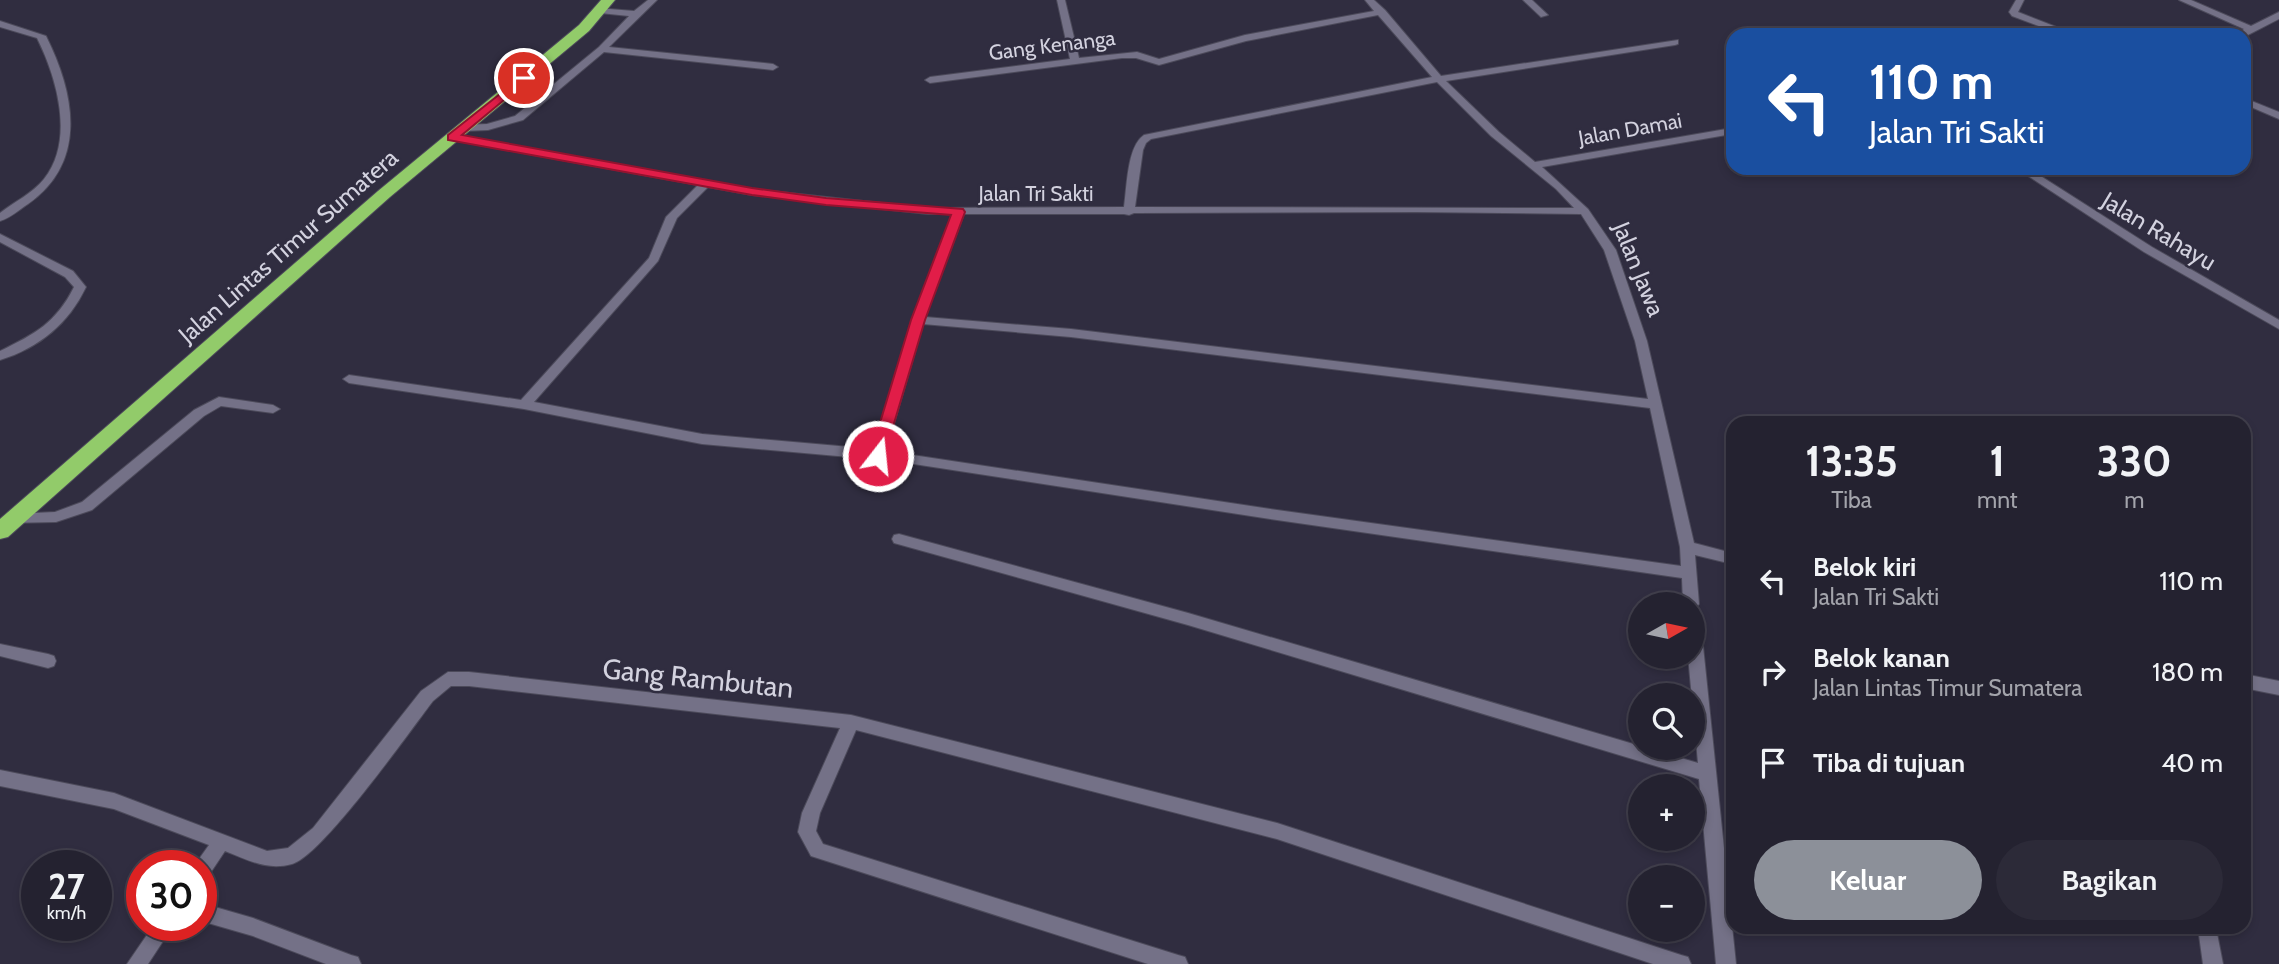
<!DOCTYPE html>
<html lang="id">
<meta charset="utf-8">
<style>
:root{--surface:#242230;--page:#2c2a38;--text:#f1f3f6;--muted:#a3a4ab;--line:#413f4c;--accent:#8c9099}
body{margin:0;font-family:Cabin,sans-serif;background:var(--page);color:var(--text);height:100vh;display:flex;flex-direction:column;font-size:26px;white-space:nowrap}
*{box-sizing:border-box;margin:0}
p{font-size:23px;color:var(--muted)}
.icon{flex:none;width:38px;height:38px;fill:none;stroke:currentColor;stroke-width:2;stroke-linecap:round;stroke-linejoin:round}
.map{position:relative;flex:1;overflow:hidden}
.details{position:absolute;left:1726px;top:416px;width:525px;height:518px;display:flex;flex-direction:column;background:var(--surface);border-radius:21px;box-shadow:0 4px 10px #0003,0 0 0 2px var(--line)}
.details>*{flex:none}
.hud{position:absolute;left:1726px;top:28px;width:525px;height:147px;border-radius:21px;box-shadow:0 4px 10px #0003,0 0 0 2px var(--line);background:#1a4fa0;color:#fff;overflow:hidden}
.needle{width:46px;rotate:81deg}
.buttons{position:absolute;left:1628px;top:592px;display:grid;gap:14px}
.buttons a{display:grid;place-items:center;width:77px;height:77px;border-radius:50%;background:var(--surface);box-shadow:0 4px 10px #0003,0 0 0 2px var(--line);font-size:35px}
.speed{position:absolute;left:21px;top:850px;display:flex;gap:14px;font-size:35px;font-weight:700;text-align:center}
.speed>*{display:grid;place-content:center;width:91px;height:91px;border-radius:50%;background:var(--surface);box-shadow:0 4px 10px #0003,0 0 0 2px var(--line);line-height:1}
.speed small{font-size:18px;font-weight:400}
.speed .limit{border:10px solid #d22;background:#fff;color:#111}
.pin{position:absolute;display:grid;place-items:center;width:60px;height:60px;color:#fff;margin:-30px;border:4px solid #fff;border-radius:50%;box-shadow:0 2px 7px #0007}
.me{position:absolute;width:77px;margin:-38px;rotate:16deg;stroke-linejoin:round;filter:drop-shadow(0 0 5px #0008)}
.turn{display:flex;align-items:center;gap:24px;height:147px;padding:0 28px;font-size:32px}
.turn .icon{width:91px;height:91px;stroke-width:2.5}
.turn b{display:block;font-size:49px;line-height:60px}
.eta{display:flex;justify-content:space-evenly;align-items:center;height:119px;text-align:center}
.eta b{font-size:42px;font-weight:700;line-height:49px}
.primary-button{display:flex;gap:14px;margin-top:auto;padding:14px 28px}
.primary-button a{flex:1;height:80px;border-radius:42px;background:var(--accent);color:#fff;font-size:28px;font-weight:700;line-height:80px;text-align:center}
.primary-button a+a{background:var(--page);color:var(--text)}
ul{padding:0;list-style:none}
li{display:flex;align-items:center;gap:21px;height:91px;padding:0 28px}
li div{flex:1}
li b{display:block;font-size:26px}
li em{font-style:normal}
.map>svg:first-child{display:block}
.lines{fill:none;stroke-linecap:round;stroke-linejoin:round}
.lane-casing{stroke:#4c4a5a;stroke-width:2}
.street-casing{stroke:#4c4a5a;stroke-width:2}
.highway-casing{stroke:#4c4a5a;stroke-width:2}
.lane{fill:#747187;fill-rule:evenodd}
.street{fill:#747187;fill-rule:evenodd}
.highway{fill:#92cb6a;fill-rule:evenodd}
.route{fill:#e11d48;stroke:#92132f;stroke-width:2}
.labels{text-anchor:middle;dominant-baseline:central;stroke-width:5;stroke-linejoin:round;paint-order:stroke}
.far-street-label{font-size:21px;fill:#d3d2df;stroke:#302d40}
.street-label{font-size:24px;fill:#d3d2df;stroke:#302d40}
.near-street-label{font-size:28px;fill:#d3d2df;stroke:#302d40}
</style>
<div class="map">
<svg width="2279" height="964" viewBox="0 0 2279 964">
<rect width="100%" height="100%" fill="#302d40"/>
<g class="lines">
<defs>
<path id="lane" d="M0,21l46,15c29,58 42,126 -18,168 -9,6 -18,14 -28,17v-8c14,-11 33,-20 44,-34 31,-39 13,-101 -7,-141l-37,-11z
M0,234l73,37 13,16c-17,36 -47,61 -86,73v-9c35,-17 56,-28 74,-64l-9,-10 -65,-35z
M219,397l54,8 7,4 -7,4 -52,-7 -17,10 -112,94 -36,12 -48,1 -2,-4 2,-4 5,-1 42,-2 27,-10 112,-92z"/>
<path id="street" d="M648,0h9l-48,47 164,17 5,3 -5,3 -169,-18 -81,68 -35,10 -24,1 -5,-3 5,-3 23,-1 28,-8 84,-69 30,-31 -29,-3 -3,-1v-4l37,3z
M1057,0h8l14,58 58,-6 22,7 86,-24 129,-24 -9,-11h9l11,10 56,66 237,-36v4l-3,1 -229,36 53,51 36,30 197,-34v6l-190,33 46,42 28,41 31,91 47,202 38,10v11l-37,-9 4,49 -3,4 -4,2v-6h-9l-1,-26 -405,-58 -383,-59 -192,-17 -178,-35 -175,-26 -6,-4 6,-4 172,25 128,-142 17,-41 32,-32 -246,-45 -5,-3 1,-2 304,54 176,19 196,-1c3,-20 3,-61 20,-72l288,-58 -54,-62 -132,26 -87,24 -23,-7h-14l-192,25 -5,-3 5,-3 140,-18zM1437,82l54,54 65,53 18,19 -439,-1 8,-57 3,-7 5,-4zM708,187l44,8 176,19h25l-41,106 -39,129 -171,-15 -168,-32 124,-141 19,-43zM1416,212l165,2 23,36 31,91 13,58 -577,-70 -146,-12 39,-103h160l5,1 5,-2zM923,324l148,13 579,71 30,139 1,19 -404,-56 -391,-59z
M1523,0h9l16,15 -7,2z
M2016,0h8l-6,12 59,23h-14l-51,-19 -3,-4z
M2179,0h12l60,26 28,-14v7l-35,18v-2h-9l9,-6z
M2244,98l35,14v7l-35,-15z
M2016,168h12l124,79 127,73v9l-135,-77z
M899,534l289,79 510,150 -10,-107h4v-45l5,2 3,4 36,347h-20l-17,-185 -511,-154 -294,-82 -2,-4 2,-4z
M0,644l48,10 6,2 2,5 -2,5 -6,2 -48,-12z
M448,672h21l382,43 426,108 404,132 7,2 3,7h-38l-376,-125 -421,-109 -36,83 -4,18 7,13 355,111 7,2 3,7h-40l-337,-108 -13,-24 4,-19 38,-85 -371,-42h-18l-18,15c-23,30 -112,156 -141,163 -25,7 -44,-4 -67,-13l-18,27 -6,2v-14h-7l15,-21 -95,-36 -114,-23v-16l114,23 153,58 21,-3 25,-20 108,-137z
M2244,674l35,7v14l-35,-7z
M201,903l52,15 98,37 7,2 3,7h-35l-73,-28 -52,-15z
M153,926h20l-25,38h-21z
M2198,928h18l7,36h-20z"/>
<path id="highway" d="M601,0h14l-26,31 -199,166 -382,340 -8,2v-20l378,-328 201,-166z"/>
</defs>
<use href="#lane" class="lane-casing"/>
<use href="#street" class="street-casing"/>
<use href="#highway" class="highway-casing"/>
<use href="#lane" class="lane"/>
<use href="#street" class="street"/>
<use href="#highway" class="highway"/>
</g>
<path class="route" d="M524,75l4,1v4l-66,55 290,53 74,10 137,11 2,3 -40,108 -42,140h-11l-2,-4 41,-136 40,-105 -125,-10 -74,-10 -304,-55v-5z"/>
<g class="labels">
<g class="far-street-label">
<text transform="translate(1052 45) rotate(-7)">Gang Kenanga</text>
<text transform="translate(1630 129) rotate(-10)">Jalan Damai</text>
<text x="1036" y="193">Jalan Tri Sakti</text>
</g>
<g class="street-label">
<text transform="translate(2159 231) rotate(31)">Jalan Rahayu</text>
<text transform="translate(288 246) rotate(-41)">Jalan Lintas Timur Sumatera</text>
<text transform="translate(1639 269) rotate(68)">Jalan Jawa</text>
</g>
<g class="near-street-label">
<text transform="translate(698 678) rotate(6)">Gang Rambutan</text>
</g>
</g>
</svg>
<div class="buttons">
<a><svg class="needle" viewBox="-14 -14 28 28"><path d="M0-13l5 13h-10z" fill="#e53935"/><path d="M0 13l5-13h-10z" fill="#a3a4ab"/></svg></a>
<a><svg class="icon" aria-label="search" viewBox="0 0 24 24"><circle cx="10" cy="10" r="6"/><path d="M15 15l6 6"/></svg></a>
<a>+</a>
<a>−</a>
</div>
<div class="speed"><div>27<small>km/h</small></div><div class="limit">30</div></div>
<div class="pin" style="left:524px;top:78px;background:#d93025"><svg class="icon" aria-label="arrive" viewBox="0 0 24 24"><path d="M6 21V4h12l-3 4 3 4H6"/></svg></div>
<svg class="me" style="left:878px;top:456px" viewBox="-20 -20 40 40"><circle r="17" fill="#e11d48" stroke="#fff" stroke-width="3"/><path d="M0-11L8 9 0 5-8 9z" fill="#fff"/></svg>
<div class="hud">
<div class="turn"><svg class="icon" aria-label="left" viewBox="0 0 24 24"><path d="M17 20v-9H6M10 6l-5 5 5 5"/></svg><div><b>110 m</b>Jalan Tri Sakti</div></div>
</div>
<section class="details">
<div class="eta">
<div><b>13:35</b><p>Tiba</p></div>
<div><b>1</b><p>mnt</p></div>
<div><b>330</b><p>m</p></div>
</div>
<ul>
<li><svg class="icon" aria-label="left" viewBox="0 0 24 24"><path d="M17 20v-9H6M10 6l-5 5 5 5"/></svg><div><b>Belok kiri</b><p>Jalan Tri Sakti</p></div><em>110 m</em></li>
<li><svg class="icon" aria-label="right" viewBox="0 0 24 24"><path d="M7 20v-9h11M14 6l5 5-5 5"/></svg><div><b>Belok kanan</b><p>Jalan Lintas Timur Sumatera</p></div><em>180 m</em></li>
<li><svg class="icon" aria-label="arrive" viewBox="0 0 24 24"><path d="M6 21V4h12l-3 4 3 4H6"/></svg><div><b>Tiba di tujuan</b></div><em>40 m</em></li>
</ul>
<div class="primary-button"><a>Keluar</a><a>Bagikan</a></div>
</section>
</div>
